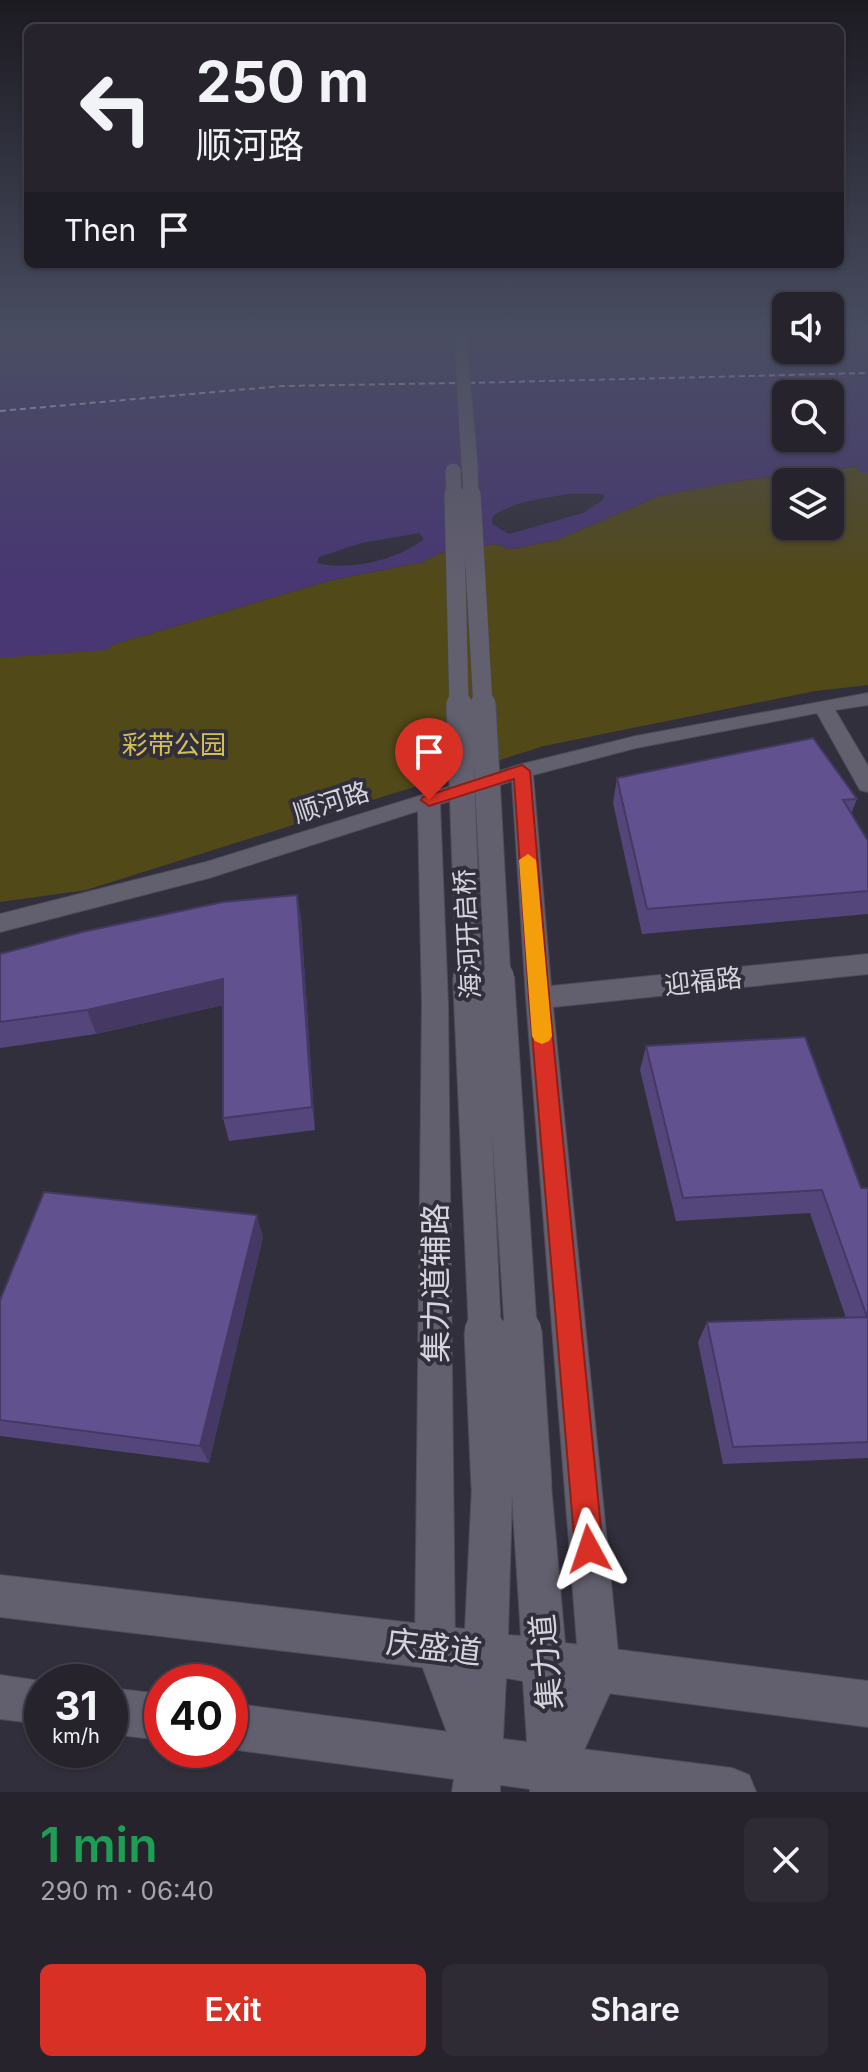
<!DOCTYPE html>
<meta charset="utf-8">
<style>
:root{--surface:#26232d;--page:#2e2b35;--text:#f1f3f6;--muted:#a4a4aa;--line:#424049;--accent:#d93025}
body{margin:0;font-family:Inter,"Noto Sans SC",sans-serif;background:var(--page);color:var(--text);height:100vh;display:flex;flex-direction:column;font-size:30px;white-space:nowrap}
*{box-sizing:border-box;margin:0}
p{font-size:26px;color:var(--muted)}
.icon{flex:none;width:44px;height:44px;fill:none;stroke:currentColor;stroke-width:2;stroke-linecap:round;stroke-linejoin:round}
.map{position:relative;height:1792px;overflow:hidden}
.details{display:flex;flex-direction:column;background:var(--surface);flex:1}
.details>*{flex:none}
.guide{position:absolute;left:24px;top:24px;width:820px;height:244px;border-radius:12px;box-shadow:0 2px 6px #0004,0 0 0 2px var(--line);background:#26232d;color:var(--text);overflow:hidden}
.buttons{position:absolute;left:772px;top:292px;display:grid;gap:16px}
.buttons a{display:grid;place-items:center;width:72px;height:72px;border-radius:12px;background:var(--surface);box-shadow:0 2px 6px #0004,0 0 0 2px var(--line);font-size:40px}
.speed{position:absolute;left:24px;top:1664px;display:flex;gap:16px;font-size:40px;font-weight:700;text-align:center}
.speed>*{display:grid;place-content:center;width:104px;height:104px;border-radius:50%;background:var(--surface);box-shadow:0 2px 6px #0004,0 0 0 2px var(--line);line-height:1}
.speed small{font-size:20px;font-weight:400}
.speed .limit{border:12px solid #d22;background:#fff;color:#111}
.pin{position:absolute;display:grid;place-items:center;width:68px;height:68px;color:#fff;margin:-82px -34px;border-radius:50% 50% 50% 0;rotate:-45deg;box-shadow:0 0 8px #0007}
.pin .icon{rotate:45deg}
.me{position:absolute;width:88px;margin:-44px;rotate:355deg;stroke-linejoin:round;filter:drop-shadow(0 0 6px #0008)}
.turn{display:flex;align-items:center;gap:28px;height:168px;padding:0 40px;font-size:36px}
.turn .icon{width:104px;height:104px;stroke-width:2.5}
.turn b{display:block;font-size:56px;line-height:68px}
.then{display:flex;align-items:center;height:76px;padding:0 40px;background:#0003;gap:16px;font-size:30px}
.round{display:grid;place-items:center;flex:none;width:84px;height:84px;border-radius:12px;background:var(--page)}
.headline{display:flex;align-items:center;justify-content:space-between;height:136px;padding:0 40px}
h1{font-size:48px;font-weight:600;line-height:60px;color:#1e9e55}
.action{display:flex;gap:16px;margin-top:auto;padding:16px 40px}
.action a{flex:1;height:92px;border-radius:12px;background:var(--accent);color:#fff;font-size:32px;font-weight:600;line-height:92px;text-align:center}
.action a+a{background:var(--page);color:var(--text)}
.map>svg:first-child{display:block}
.green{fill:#524918;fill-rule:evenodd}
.water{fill:#483773;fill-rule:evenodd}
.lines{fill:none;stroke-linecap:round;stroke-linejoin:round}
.ferry{stroke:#dbd3f8;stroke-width:2;stroke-dasharray:6 4;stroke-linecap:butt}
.tertiary-casing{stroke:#4e4c57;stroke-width:2}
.secondary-casing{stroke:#4e4c57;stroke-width:2}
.tertiary{fill:#625f6f;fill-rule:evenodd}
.secondary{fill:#625f6f;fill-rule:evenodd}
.secondary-bridge-far4-casing{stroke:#4e4c57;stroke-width:16;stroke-linecap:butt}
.secondary-bridge-far3-casing{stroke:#4e4c57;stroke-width:20;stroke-linecap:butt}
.secondary-bridge-far2-casing{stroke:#4e4c57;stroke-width:27;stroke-linecap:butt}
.secondary-bridge-far1-casing{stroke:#4e4c57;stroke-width:34;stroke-linecap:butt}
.secondary-bridge-casing{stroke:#4e4c57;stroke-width:43;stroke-linecap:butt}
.secondary-bridge-far4{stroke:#625f6f;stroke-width:15}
.secondary-bridge-far3{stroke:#625f6f;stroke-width:19}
.secondary-bridge-far2{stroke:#625f6f;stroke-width:25}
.secondary-bridge-far1{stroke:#625f6f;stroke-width:32}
.secondary-bridge{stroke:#625f6f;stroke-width:41}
.wall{fill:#54467b}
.shaded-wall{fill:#453964}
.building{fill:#62518f;stroke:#453964;stroke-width:2}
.route{fill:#d93025;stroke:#8d1f18;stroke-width:2}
.slow{fill:#f59e0b}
.labels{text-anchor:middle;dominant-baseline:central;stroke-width:8;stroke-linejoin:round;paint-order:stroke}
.park-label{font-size:26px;fill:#d3c055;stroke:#322f3c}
.street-label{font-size:26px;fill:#d5d3dc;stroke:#322f3c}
.near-street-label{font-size:32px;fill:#d5d3dc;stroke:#322f3c}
</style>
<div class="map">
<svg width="868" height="1792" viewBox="0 0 868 1792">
<rect width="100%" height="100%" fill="#322f3c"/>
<path class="green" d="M856,466l6,7h6v212l-53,6 -271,55 -458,144 -86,12v-260l107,8 5,-5 220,-65 91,-18 17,-9 55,-9 16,5 46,-9 102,-44 73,-14zM786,482h44v44h-44z"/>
<path class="water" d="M0,333h786v17h44v-17h38v140h-6l-7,-7 -118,15 -78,15 -102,44 -46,9 -16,-5 -55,9 -17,9 -91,18 -220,65 -5,5 -107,8zM786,394h44v44h-44zM567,494h37l-1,6 -20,13 -74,21 -17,-10 1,-8c21,-15 49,-17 74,-22zM419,533l5,6c-26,21 -74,32 -107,24l2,-6 42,-14z"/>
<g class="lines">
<path class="ferry" d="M469,383l399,-10
M0,411l282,-25 177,-3"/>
<defs>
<path id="tertiary" d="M868,693v12l-33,5 33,56v26l-8,-2 -43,-77 -181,35 -103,27 18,211 317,-32v20l-315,33 67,664 -46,101 -15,6 -15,-6 -6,-15 41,-88 -53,-671 -14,-217 -72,23 8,200 7,643 36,92 -6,15 -15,6 -15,-6 -40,-107 7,-643 -4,-193 -209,67 -209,54v-18l206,-52 316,-98 114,-28z"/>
<path id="secondary" d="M454,333h12l12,138 -8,5 -8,-5z
M531,1465l14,6 6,14 14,158 303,38v46l-299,-39 5,60 158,20 17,7 7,17h-226v-3l-30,-4v7h-48l2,-13 -224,-30v-46l227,30 5,-61 -462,-55v-42l465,54 7,-142 6,-14 14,-6 14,6 5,12 6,-14zM512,1496l9,140 -13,-1zM506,1678l17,3 4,61 -24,-3z
M0,1675l48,7h-6v42l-42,-5z
M110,1688l52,6v46l-52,-6z"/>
</defs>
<use href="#tertiary" class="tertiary-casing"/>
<use href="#secondary" class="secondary-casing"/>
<use href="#tertiary" class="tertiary"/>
<use href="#secondary" class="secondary"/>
<defs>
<path id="secondary-bridge-far4" d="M453,471l1,25
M470,471l1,25"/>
<path id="secondary-bridge-far3" d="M454,494l5,212
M471,494l12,212"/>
<path id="secondary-bridge-far2" d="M459,704l10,275
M483,704l15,275"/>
<path id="secondary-bridge-far1" d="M469,977l16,356
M498,977l23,356"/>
<path id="secondary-bridge" d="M485,1331l7,156
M521,1331l10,154"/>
</defs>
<use href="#secondary-bridge-far4" class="secondary-bridge-far4-casing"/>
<use href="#secondary-bridge-far3" class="secondary-bridge-far3-casing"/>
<use href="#secondary-bridge-far2" class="secondary-bridge-far2-casing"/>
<use href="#secondary-bridge-far1" class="secondary-bridge-far1-casing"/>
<use href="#secondary-bridge" class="secondary-bridge-casing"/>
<use href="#secondary-bridge-far4" class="secondary-bridge-far4"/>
<use href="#secondary-bridge-far3" class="secondary-bridge-far3"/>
<use href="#secondary-bridge-far2" class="secondary-bridge-far2"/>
<use href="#secondary-bridge-far1" class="secondary-bridge-far1"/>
<use href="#secondary-bridge" class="secondary-bridge"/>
</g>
<path class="wall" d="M617,778l240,21 -6,15 17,27v73l-226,20 -29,-131z
M297,895l4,24 14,211 -86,11 -6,-23v-113l-127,29 -96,14v-94z
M646,1046l215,142h7v270l-145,6 -25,-122 9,-20 139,-4 -36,-105 -134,8 -36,-151z
M263,1237l-54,226 -209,-27v-136z"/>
<path class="shaded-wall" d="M297,895l4,24 14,211 -3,-23z
M223,979l5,25 -132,30 -9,-24z
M257,1215l6,22 -54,226 -9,-17z"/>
<path class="building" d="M813,738l44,61 -14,1 25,41v50l-221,18 -30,-131z
M297,895l15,212 -89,11v-139l-136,31 -87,12v-68l82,-22 141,-30z
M805,1037l56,151h7v254l-135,5 -26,-125 160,-5 -45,-127 -139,8 -37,-152z
M44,1192l213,23 -57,231 -200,-26v-120z"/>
<linearGradient id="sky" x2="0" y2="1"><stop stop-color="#1c1a21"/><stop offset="0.57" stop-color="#494d61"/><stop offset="1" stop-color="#494d61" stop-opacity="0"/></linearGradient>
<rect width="868" height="584" fill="url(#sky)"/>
<path class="route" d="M522,765l8,6 19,227 54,551 -4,10 -10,4 -10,-4 -4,-10 -46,-551 -15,-219 -85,27 -8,-6 2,-3z"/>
<path class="slow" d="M528,854l8,6 16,176 -3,5 -7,3 -7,-3 -3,-5 -13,-176z"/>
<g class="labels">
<g class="park-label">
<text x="174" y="744">彩带公园</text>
</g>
<g class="street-label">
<text transform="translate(331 802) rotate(-18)">顺河路</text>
<text transform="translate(467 934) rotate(-93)">海河开启桥</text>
<text transform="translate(703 981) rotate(-6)">迎福路</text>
</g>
<g class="near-street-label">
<text transform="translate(435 1283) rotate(-90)">集力道辅路</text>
<text transform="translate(434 1647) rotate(7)">庆盛道</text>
<text transform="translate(546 1662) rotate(-95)">集力道</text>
</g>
</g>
</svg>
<div class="buttons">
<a><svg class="icon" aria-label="sound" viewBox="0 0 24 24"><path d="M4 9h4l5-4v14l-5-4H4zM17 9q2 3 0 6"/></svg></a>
<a><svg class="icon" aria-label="search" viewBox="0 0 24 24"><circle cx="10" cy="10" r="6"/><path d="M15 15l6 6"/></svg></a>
<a><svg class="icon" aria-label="layers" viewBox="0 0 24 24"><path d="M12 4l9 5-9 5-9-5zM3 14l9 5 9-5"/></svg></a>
</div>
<div class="speed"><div>31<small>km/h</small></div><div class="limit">40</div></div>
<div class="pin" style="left:429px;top:800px;background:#d93025"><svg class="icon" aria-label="arrive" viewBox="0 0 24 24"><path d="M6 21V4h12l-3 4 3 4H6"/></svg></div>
<svg class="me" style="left:589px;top:1549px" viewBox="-20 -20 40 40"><path d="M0-17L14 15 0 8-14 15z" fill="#d93025" stroke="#fff" stroke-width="4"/></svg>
<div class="guide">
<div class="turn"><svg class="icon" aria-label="left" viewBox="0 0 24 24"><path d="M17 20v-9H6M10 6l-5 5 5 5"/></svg><div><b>250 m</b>顺河路</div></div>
<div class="then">Then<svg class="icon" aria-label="arrive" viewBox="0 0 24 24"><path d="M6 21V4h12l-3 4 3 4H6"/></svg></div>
</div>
</div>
<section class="details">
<div class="headline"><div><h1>1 min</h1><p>290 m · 06:40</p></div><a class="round"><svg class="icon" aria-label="close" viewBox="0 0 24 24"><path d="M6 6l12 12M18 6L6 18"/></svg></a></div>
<div class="action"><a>Exit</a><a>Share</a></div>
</section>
